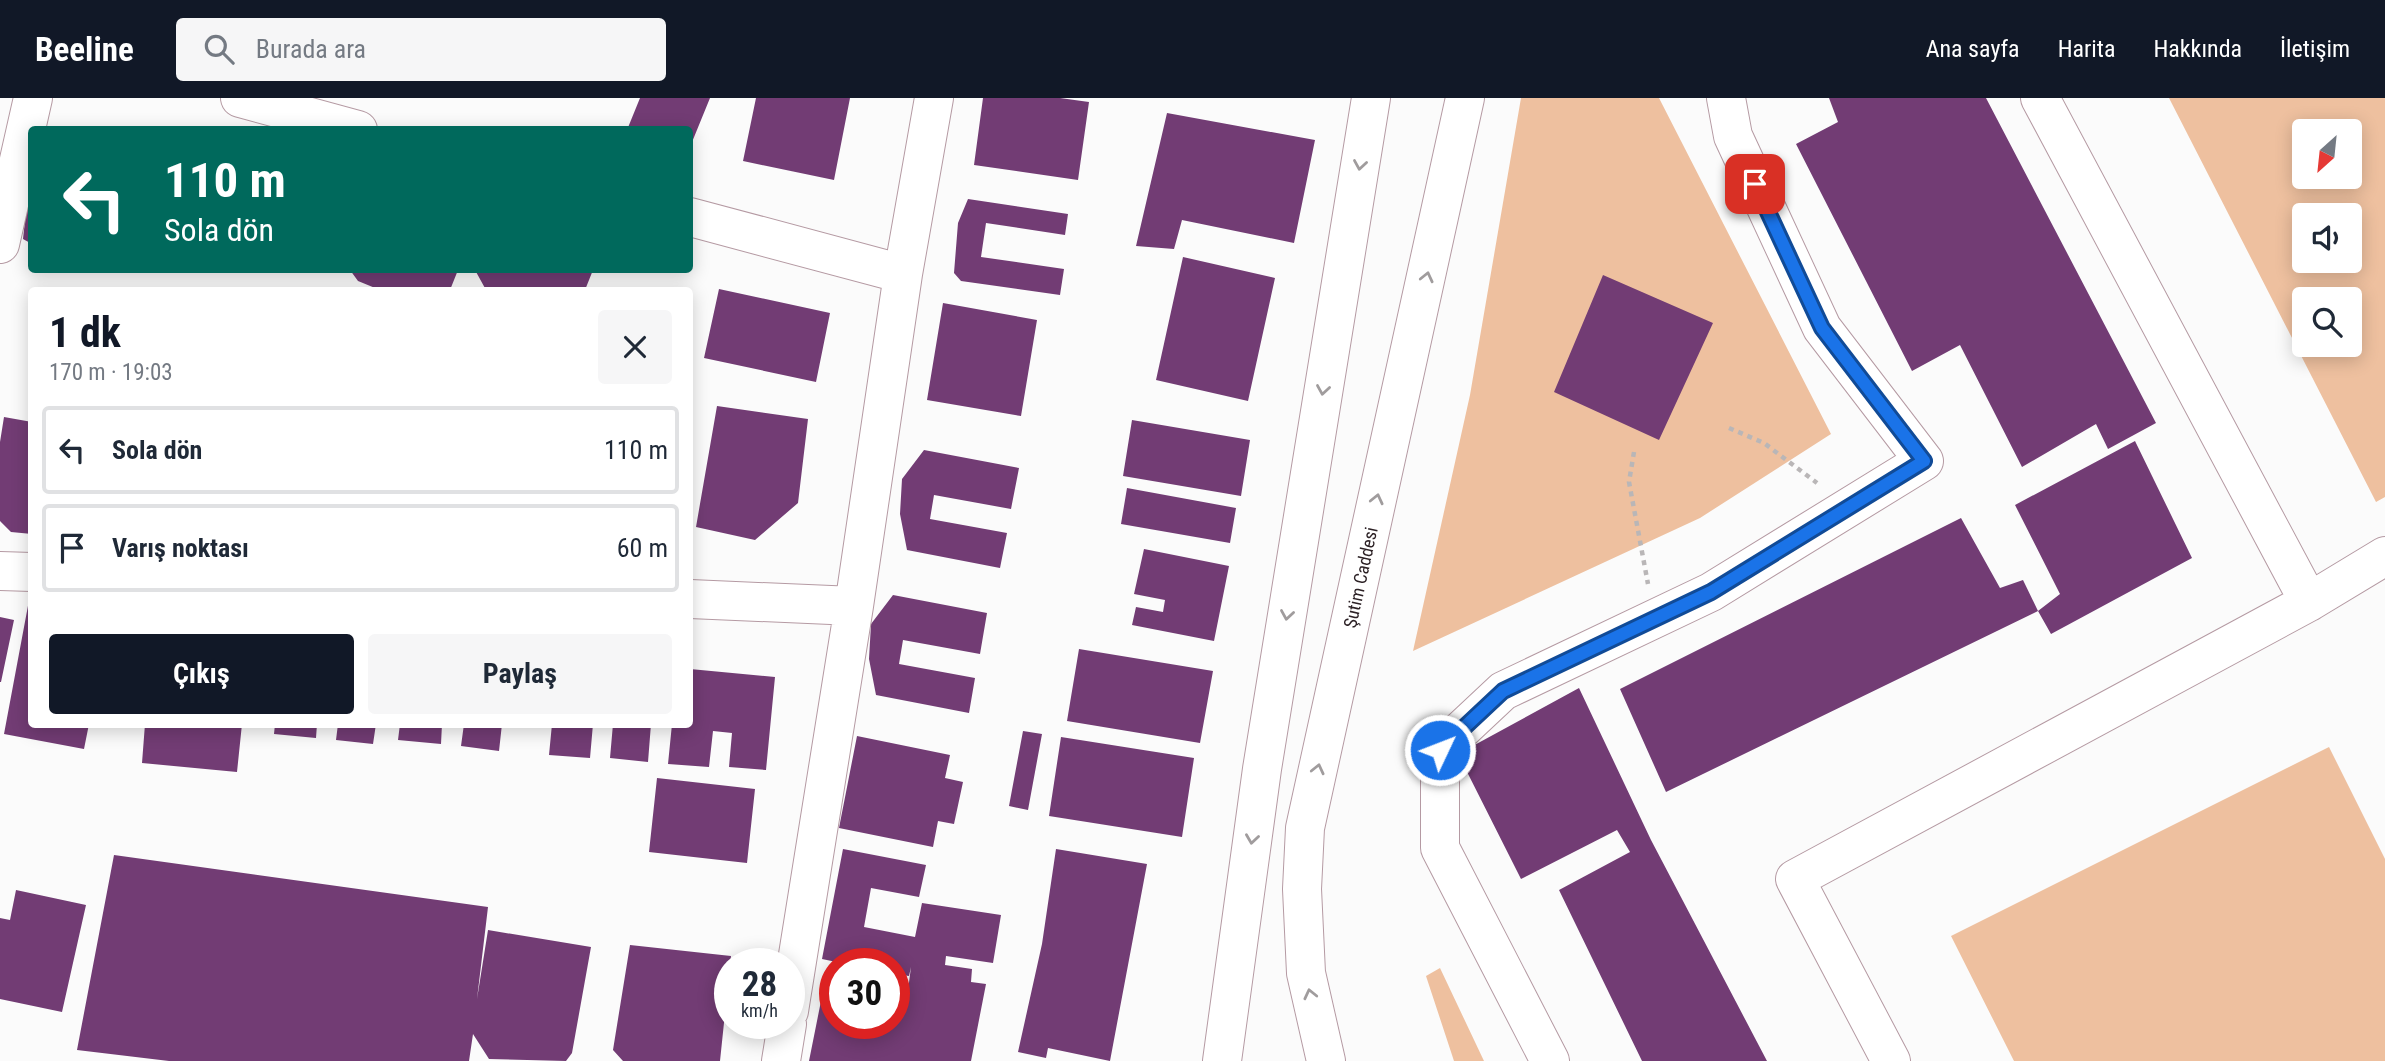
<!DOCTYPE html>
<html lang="tr">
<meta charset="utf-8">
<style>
:root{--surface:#fff;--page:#f6f6f7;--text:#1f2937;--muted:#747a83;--line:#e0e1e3;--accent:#111827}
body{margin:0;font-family:"Roboto Condensed",sans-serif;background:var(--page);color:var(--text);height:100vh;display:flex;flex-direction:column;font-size:26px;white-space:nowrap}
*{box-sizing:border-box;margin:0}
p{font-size:23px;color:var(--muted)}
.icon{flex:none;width:38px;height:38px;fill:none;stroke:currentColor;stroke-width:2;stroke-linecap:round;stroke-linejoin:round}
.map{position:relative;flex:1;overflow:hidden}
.details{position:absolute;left:28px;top:189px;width:665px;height:441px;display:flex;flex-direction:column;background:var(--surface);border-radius:7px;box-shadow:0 4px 18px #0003}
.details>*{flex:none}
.top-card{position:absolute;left:28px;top:28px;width:665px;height:147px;border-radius:7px;box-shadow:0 4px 18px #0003;background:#00695c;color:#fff;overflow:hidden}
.needle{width:46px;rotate:207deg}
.buttons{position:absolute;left:2292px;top:21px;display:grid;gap:14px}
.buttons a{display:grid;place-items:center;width:70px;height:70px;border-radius:7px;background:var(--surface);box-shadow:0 4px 18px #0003;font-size:35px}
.speed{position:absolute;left:714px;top:850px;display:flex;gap:14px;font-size:35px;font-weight:700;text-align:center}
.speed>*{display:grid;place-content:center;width:91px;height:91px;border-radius:50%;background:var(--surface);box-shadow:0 4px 18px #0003;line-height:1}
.speed small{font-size:18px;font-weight:400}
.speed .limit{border:10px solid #d22;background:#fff;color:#111}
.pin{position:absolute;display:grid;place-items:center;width:60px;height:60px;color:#fff;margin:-30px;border-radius:14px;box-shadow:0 4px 10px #0006}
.me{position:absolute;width:77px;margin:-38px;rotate:47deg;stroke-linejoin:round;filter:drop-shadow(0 0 5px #0008)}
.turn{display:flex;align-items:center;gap:24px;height:147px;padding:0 21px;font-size:32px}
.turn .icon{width:91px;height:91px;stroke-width:2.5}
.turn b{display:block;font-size:49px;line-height:60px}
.round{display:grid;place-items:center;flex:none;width:74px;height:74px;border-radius:7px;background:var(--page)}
.summary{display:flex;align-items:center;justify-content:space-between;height:119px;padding:0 21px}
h1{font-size:42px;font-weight:700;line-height:52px;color:var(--accent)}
.cta{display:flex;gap:14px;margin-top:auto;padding:14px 21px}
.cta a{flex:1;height:80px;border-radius:7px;background:var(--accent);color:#fff;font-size:28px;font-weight:700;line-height:80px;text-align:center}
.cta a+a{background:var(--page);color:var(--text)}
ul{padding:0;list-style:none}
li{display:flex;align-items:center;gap:21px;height:88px;margin:0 14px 10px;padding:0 7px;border:4px solid var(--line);border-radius:7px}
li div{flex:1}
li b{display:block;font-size:26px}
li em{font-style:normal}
header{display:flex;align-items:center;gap:42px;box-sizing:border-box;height:98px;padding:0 35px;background:var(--accent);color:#fff}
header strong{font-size:33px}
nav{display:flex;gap:38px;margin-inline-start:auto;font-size:24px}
.search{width:490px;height:63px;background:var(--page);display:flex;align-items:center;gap:18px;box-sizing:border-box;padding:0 24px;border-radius:7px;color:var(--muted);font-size:26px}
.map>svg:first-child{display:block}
.green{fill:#eec09f;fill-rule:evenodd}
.building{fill:#723c74}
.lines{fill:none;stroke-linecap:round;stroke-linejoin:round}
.minor-casing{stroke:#b59aa3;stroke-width:40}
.secondary-casing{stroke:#b59aa3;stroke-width:40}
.path{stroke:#b9b6b7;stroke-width:4.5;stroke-dasharray:5 5;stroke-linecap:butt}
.minor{stroke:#fff;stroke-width:38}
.secondary{stroke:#fff;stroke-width:38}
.oneway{stroke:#a09c9d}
.route-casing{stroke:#114b97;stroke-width:18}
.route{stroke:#1a73e8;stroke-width:12}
.labels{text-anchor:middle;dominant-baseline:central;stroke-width:7;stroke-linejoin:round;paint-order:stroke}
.street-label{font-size:18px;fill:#2d2226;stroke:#fff}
</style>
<header>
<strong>Beeline</strong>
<div class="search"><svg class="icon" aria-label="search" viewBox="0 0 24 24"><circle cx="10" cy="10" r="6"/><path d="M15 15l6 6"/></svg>Burada ara</div>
<nav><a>Ana sayfa</a><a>Harita</a><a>Hakkında</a><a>İletişim</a></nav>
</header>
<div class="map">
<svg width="2385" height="963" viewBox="0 0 2385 963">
<rect width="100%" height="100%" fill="#fbfbfb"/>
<path class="green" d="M1521,0h138l172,336 -131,84 -287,133 57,-256z
M2169,0h216v399l-9,5zM2305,33h45v46h-45zM2305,117h45v46h-45zM2305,201h45v46h-45z
M2329,649l56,112v202h-371l-63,-125z
M1440,870l44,93h-30l-28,-85z"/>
<path class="building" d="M640,0h70l-20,49v-17h-63z
M756,0h94l-16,82 -91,-19z
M983,0h77l29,4 -11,78 -104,-15z
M1829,0h157l170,325 -48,26 -12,-25 -74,43 -62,-122 -48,26 -116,-227 42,-22z
M1167,15l148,27 -21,103 -112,-23 -8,29 -38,-3z
M32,89v57l-9,-5 5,-45z
M968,101l100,15 -3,21 -79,-12 -5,34 83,12 -4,26 -99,-14 -7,-8 4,-50z
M1183,159l92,21 -27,123 -92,-21z
M350,172h108l-8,20h-70l-22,-9z
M475,172h118l-8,20h-99z
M1603,177l110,48 -54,117 -105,-48z
M719,191l111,24 -14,69 -112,-24z
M943,205l94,17 -16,96 -94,-16z
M717,308l91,13 -10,84 -43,37 -59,-13z
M4,319l28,5v112l-21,-2 -11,-11v-79z
M1132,322l118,20 -9,56 -118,-20z
M2135,343l57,117 -141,76 -13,-23 22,-17 -45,-89z
M924,352l95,18 -8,41 -77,-14 -4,24 77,14 -7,35 -93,-18 -7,-36 2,-35z
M1127,390l109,20 -6,35 -109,-19z
M1961,420l39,70 23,-8 15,31 -372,181 -46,-103z
M1144,451l85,17 -15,75 -82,-16 4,-18 27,5 2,-12 -31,-6z
M30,497l2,129h57l-5,25 -80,-15z
M893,497l94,18 -7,41 -77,-14 -4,24 76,14 -6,35 -93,-18 -7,-36 2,-35z
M0,519l14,3 -13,62h-1z
M1079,551l134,22 -13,72 -133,-22z
M690,571l85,8 -9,93 -37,-3 3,-34 -19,-2 -4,36 -41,-3 4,-40h18z
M1579,590l72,152 116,221h-125l-83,-171 71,-38 -13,-22 -96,49 -63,-125z
M145,626h97l-5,48 -95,-9z
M275,626h42l-1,14 -42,-4z
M338,626h38l-3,20 -37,-4z
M400,626h42l-1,20 -43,-4z
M464,626h38l-3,27 -38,-5z
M552,626h41l-3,34 -41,-3z
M613,626h38l-3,38 -38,-4z
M1023,633l19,3 -14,76 -19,-4z
M857,638l93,19 -5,23 18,4 -9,42 -16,-3 -5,26 -94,-19z
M1061,639l133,21 -12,79 -133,-21z
M657,680l98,11 -8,74 -98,-11z
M843,751l83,16 -7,32 -48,-9 -7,39 51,10 7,-34 79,12 -8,48 -47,-7 -1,9 27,4 -1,13 15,2 -15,77h-162l17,-85 9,1v47h59v-37l14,3 3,-23 -2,9 -15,-2v-10h-48l-24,-5z
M1056,751l91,15 -37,197 -62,-13 -2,10 -28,-6 24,-108z
M114,757l374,52 -11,92 11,-69 103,17 -19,106 -6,8 -77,-2 -16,-25 -4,27h-300l-92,-11z
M16,792l70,15 -24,107 -62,-13v-81l10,2z
M630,847l101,11 -11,105h-97l-10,-11z"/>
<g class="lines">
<defs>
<path id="minor" d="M240,0l118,32
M2040,0l269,504
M690,119l213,57
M0,146l33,-146
M0,473l32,1
M690,501l164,7
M789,913l65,-405 49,-332 31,-176
M781,963l6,-37
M1550,963l-110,-213v-98l63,-59 208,-99 213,-131 -102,-133 -89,-192 -7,-38
M1891,963l-96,-182 514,-277 76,-46"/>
<g id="secondary">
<path d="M1222,963l40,-292 109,-671"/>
<path id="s1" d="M1326,963l-20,-88 -4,-84 3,-61 160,-730"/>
</g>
</defs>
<use href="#minor" class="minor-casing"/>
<use href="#secondary" class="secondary-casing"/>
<path class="path" d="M1729,330l35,15 53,40
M1634,354l-5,30 19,102"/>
<use href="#minor" class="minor"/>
<use href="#secondary" class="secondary"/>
</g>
<defs><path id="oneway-chevron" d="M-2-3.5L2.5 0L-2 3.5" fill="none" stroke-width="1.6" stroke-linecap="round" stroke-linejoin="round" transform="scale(1.75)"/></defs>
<g class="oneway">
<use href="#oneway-chevron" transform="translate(1360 67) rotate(99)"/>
<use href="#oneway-chevron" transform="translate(1427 179) rotate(-77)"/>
<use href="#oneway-chevron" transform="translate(1323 292) rotate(99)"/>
<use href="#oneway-chevron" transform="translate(1377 401) rotate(-77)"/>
<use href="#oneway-chevron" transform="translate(1287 517) rotate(99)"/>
<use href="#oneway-chevron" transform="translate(1318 671) rotate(-77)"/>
<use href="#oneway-chevron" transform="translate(1252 741) rotate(98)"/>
<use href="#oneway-chevron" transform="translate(1310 896) rotate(-103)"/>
</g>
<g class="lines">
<defs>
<path id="route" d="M1440,652l63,-59 208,-99 213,-131 -102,-133 -67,-144"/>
</defs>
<use href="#route" class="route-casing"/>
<use href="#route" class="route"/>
</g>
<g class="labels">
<g class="street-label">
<text stroke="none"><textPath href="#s1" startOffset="492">Şutim Caddesi</textPath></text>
</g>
</g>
</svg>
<div class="buttons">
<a><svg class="needle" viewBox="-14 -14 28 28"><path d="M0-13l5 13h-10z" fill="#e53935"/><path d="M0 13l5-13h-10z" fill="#747a83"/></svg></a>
<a><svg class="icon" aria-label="sound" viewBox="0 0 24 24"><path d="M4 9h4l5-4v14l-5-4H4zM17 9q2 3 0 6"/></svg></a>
<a><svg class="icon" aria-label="search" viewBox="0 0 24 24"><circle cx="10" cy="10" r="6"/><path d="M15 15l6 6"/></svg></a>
</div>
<div class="speed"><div>28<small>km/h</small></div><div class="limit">30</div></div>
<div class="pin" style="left:1755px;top:86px;background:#d93025"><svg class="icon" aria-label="arrive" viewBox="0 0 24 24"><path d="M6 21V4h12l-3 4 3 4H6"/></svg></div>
<svg class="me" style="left:1440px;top:652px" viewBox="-20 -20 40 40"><circle r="17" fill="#1a73e8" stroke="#fff" stroke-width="3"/><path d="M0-11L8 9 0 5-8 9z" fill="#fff"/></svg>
<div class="top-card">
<div class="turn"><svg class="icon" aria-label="left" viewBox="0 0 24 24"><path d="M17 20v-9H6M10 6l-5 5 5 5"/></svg><div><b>110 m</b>Sola dön</div></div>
</div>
<section class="details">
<div class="summary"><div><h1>1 dk</h1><p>170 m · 19:03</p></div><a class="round"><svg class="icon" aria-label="close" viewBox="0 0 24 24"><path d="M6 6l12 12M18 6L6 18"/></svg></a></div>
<ul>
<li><svg class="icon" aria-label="left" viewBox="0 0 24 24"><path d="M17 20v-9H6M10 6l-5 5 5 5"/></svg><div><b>Sola dön</b></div><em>110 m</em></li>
<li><svg class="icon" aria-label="arrive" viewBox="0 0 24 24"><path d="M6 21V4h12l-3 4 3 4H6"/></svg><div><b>Varış noktası</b></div><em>60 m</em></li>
</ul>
<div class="cta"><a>Çıkış</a><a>Paylaş</a></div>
</section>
</div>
